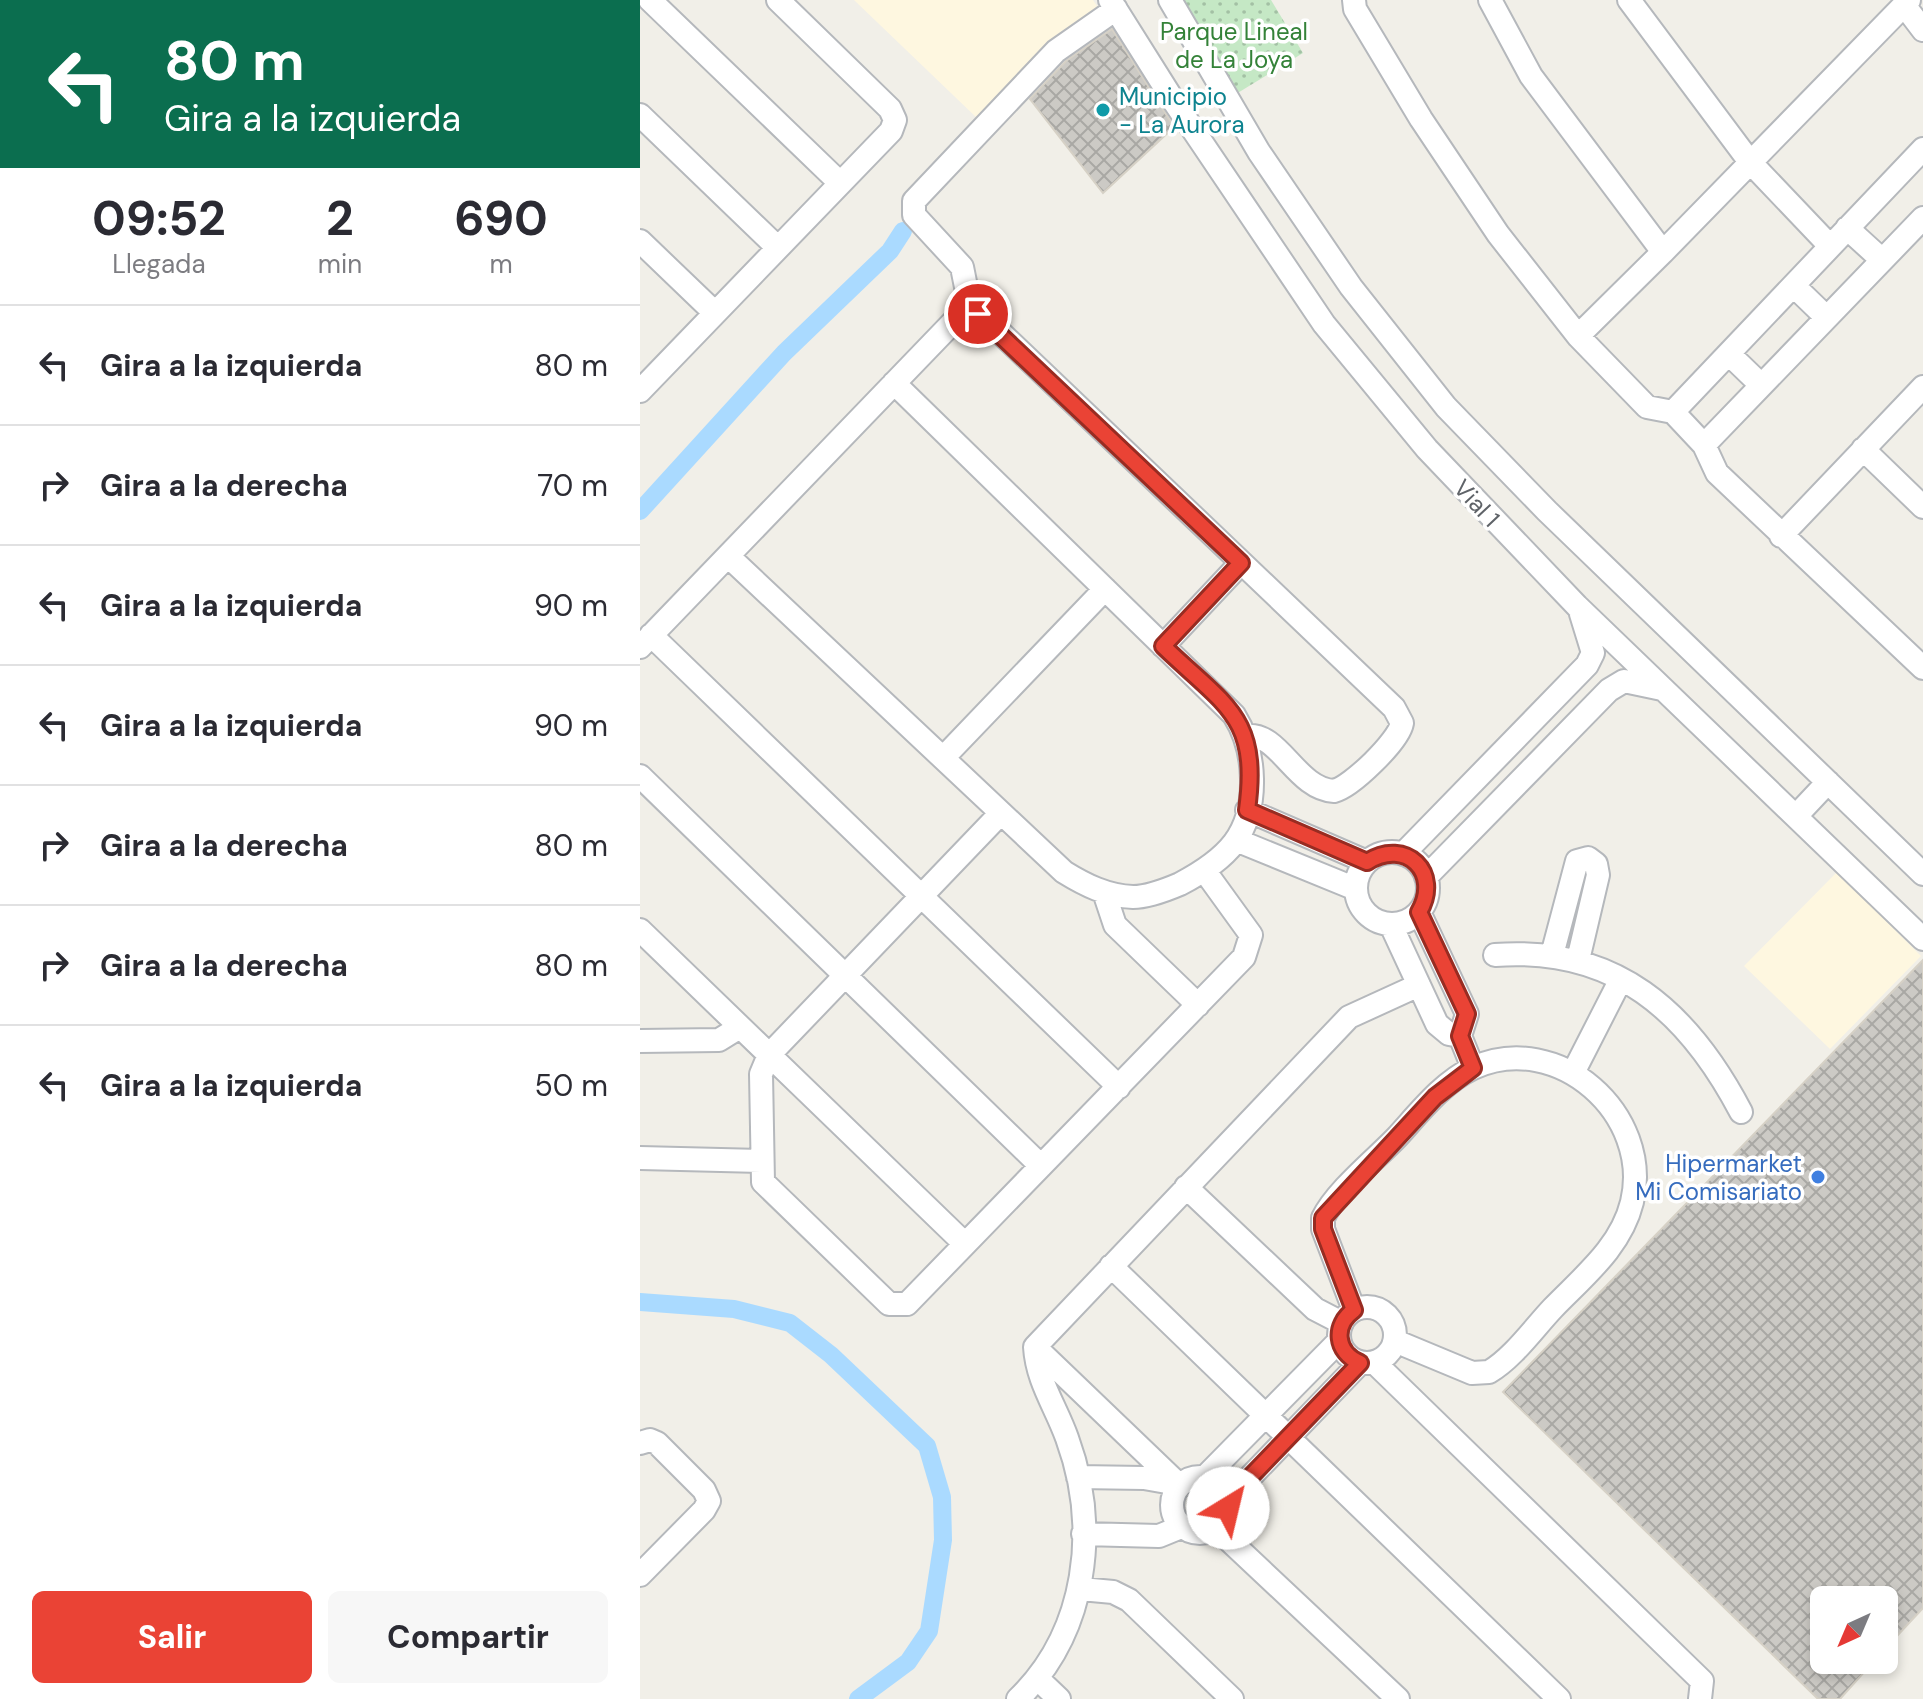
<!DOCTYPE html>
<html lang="es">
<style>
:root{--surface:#fff;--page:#f7f7f7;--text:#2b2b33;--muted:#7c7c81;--line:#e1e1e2;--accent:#ea4335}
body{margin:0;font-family:"DM Sans",sans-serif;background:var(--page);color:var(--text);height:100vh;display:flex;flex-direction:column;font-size:30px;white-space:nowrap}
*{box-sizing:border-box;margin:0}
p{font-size:26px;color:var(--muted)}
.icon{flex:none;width:44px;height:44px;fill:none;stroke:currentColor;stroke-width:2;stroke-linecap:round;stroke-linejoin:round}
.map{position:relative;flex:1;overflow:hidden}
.drawer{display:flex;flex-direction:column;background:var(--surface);width:640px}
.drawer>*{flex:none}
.guide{background:#0b6e4f;color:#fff;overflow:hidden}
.needle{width:52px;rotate:224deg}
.controls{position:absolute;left:1170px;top:1586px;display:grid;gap:16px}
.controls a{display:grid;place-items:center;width:88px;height:88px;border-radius:12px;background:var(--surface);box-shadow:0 4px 12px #0003;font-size:40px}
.pin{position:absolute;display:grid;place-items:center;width:68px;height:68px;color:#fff;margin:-34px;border:4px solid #fff;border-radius:50%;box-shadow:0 2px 8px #0007}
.me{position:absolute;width:88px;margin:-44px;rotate:36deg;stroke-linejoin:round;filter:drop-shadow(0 0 6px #0008)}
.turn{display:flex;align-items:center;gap:28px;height:168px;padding:0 32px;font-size:36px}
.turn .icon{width:104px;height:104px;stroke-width:2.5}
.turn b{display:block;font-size:56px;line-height:68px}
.eta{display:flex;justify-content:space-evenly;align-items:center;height:136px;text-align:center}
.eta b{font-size:48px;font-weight:700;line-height:56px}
.cta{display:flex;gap:16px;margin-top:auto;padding:16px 32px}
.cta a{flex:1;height:92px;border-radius:12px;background:var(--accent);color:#fff;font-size:32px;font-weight:700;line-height:92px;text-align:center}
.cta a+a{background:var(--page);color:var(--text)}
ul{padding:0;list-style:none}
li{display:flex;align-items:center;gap:24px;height:120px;padding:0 32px;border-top:2px solid var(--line)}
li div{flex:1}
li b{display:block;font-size:30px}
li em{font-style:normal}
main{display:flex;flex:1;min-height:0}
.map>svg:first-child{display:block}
.commercial{fill:#fef7e0}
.park{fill:url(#park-dots)}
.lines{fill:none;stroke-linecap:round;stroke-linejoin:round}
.canal{stroke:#aadaff;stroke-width:18}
.building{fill:url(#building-cross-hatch);stroke:#d6d1c6;stroke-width:2}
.minor-casing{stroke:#b5b8bc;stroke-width:26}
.minor{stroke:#fff;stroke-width:22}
.route-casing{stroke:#982c22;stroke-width:20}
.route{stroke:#ea4335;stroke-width:14}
.culture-dot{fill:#0f9aa8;stroke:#fff;stroke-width:3}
.shop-dot{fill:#3f7fe0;stroke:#fff;stroke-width:3}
.labels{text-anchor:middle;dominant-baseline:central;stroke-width:7;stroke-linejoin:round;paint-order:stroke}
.park-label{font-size:24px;fill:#348238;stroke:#fff}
.culture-label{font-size:24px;fill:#0d838f;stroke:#fff;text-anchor:start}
.street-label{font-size:24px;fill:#5f6368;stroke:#fff}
.shop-label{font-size:24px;fill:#366cbe;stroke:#fff;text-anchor:end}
</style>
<main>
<section class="drawer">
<div class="guide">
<div class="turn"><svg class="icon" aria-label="left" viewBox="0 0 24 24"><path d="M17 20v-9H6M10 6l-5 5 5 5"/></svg><div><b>80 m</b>Gira a la izquierda</div></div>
</div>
<div class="eta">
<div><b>09:52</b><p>Llegada</p></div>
<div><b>2</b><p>min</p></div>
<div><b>690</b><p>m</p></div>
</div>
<ul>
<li><svg class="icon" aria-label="left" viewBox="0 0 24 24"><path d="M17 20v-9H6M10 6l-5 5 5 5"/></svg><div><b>Gira a la izquierda</b></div><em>80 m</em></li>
<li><svg class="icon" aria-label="right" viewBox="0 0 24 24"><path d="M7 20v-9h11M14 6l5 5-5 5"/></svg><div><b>Gira a la derecha</b></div><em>70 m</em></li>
<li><svg class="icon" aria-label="left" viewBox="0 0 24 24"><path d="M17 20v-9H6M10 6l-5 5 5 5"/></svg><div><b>Gira a la izquierda</b></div><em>90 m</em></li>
<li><svg class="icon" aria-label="left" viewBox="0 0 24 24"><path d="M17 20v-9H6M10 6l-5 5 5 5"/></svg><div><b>Gira a la izquierda</b></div><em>90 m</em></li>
<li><svg class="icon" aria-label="right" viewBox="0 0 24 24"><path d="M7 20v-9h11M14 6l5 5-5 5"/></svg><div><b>Gira a la derecha</b></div><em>80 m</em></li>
<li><svg class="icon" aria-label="right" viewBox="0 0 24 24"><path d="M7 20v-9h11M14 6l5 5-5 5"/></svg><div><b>Gira a la derecha</b></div><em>80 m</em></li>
<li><svg class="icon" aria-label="left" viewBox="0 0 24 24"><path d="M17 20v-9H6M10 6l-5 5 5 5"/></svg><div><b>Gira a la izquierda</b></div><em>50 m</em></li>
</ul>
<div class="cta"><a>Salir</a><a>Compartir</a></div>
</section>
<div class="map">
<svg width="1283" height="1699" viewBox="0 0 1283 1699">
<defs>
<pattern id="park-dots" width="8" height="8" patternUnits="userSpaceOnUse" patternTransform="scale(2)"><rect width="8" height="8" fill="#c5e8c5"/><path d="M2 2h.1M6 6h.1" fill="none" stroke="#a3c0a4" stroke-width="1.8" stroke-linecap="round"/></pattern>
<pattern id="building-cross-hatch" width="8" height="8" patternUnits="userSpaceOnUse" patternTransform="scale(2)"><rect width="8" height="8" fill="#cccac5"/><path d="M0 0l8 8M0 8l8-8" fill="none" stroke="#a9a8a4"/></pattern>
</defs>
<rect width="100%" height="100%" fill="#f1efe8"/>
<path class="commercial" d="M214,0h239l4,6 -119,113z
M1197,872l84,84 -91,93 -86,-83z"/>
<path class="park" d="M518,0h113l32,53 -85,52z"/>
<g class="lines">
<path class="canal" d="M0,511l144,-158 106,-102 13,-20
M0,1302l94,7 56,14 41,32 96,91 15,51 1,43 -14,91 -21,31 -50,37"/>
</g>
<path class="building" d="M472,29l62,98 -71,66 -73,-94 36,-38z
M1283,960v648l-39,42v-50h-60v60h51l-35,39h-22l-315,-307z"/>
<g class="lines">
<defs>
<path id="minor" d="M10,0l189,182
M470,0l63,100 151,224 103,125 150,157 346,333
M530,0l89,152 92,135 95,120 101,104 376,363
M714,0l1,9 66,110 77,115 80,102 69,71 26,5 31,33 13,28 206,195
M850,0l41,76 132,176 -85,84
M989,0l121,162 80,84
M1264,5l19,25
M0,115l136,131
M1207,228l34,31
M0,241l74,71
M1023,252l246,-252
M1154,286l31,30
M331,312l-9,-45 -48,-52v-14l142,-150 60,-42
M1089,354l31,30
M0,391l251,-260 4,-11 -5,-11 -112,-109
M1033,412l250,-263
M1064,445l219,-227
M1223,449l60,58
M1141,536l142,-149
M88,556l336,316c21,13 43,24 69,25 15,0 33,-7 47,-13 19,-10 41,-24 54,-41 26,-35 22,-93 0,-128l-340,-332
M11,635l468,452
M523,646l78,-83
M0,647l318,-330 13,-5 13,5 410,391 8,15c-3,18 -51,64 -68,68 -38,-2 -55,-60 -88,-55
M303,758l162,-169
M0,776l401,390
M607,810l120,52
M361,813l-232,242 -8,19 2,108 126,122h18l337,-347 7,-22 -47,-65
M1156,816l32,-34
M596,840l120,49
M716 888a36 36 0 1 1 72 0a36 36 0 1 1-72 0Z
M763,854l184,-189 6,-12 -12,-39
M786,877l183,-187 15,-9 38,8
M464,892l11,33 83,80
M779,912l48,102 -7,22 13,32
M751,925l46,99 12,10 11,2
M0,930l325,314
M855,955c120,-9 193,56 246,157
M912,955l25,-94 11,-3 8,6 2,11 -20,85
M0,1041l79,-1 21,-13
M933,1073l48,-94
M0,1158l121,3
M546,1187l129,122 27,14
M471,1266l448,433
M699 1335a28 28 0 1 1 56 0a28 28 0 1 1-56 0Z
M714,1310l-31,-81v-11c13,-27 53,-59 74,-81 22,-24 46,-55 76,-69 85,-39 180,47 159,134 -11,45 -48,74 -79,106 -19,20 -40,50 -64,64l-17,1 -77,-32
M395,1347l144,138
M735,1363l327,318 -2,18
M0,1443l10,-3 7,3 47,47 5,11 -5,9 -64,65
M532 1505a28 28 0 1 1 56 0a28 28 0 1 1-56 0Z
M438,1477l66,1 34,6
M565,1477l134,-136
M588,1500l132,-137
M576,1528l182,171
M443,1534l76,2 22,-9
M441,1589l32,3 16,8 103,99
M398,1679l21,20
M378,1699c69,-67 82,-171 49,-261 -11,-31 -30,-57 -32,-91l314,-330 70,-32"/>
</defs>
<use href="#minor" class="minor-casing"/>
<use href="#minor" class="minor"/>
</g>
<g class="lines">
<defs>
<path id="route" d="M338,314l263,249 -78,83c62,60 97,70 84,164l120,52c39,-25 75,11 52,50l48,102 -7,22 13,32 -38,29 -112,121v11l31,81c-21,15 -19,42 6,53l-132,137v8"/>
</defs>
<use href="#route" class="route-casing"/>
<use href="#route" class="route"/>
</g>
<circle class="culture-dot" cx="463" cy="110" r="8"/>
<circle class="shop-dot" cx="1178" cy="1177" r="8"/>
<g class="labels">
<g class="park-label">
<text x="594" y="31">Parque Lineal<tspan x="594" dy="28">de La Joya</tspan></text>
</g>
<g class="culture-label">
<text x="479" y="96">Municipio<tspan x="479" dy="28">- La Aurora</tspan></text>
</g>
<g class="street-label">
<text transform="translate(837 503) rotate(47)">Vial 1</text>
</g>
<g class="shop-label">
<text x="1162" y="1163">Hipermarket<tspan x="1162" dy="28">Mi Comisariato</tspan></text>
</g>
</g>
</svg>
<div class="controls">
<a><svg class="needle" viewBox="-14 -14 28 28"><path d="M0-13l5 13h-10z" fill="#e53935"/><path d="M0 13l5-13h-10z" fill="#7c7c81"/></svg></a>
</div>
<div class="pin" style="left:338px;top:314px;background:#d93025"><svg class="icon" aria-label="arrive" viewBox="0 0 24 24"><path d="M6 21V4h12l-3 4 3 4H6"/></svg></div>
<svg class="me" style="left:588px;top:1508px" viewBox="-20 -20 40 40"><circle r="19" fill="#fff"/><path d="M0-13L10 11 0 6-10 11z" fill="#ea4335"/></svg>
</div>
</main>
